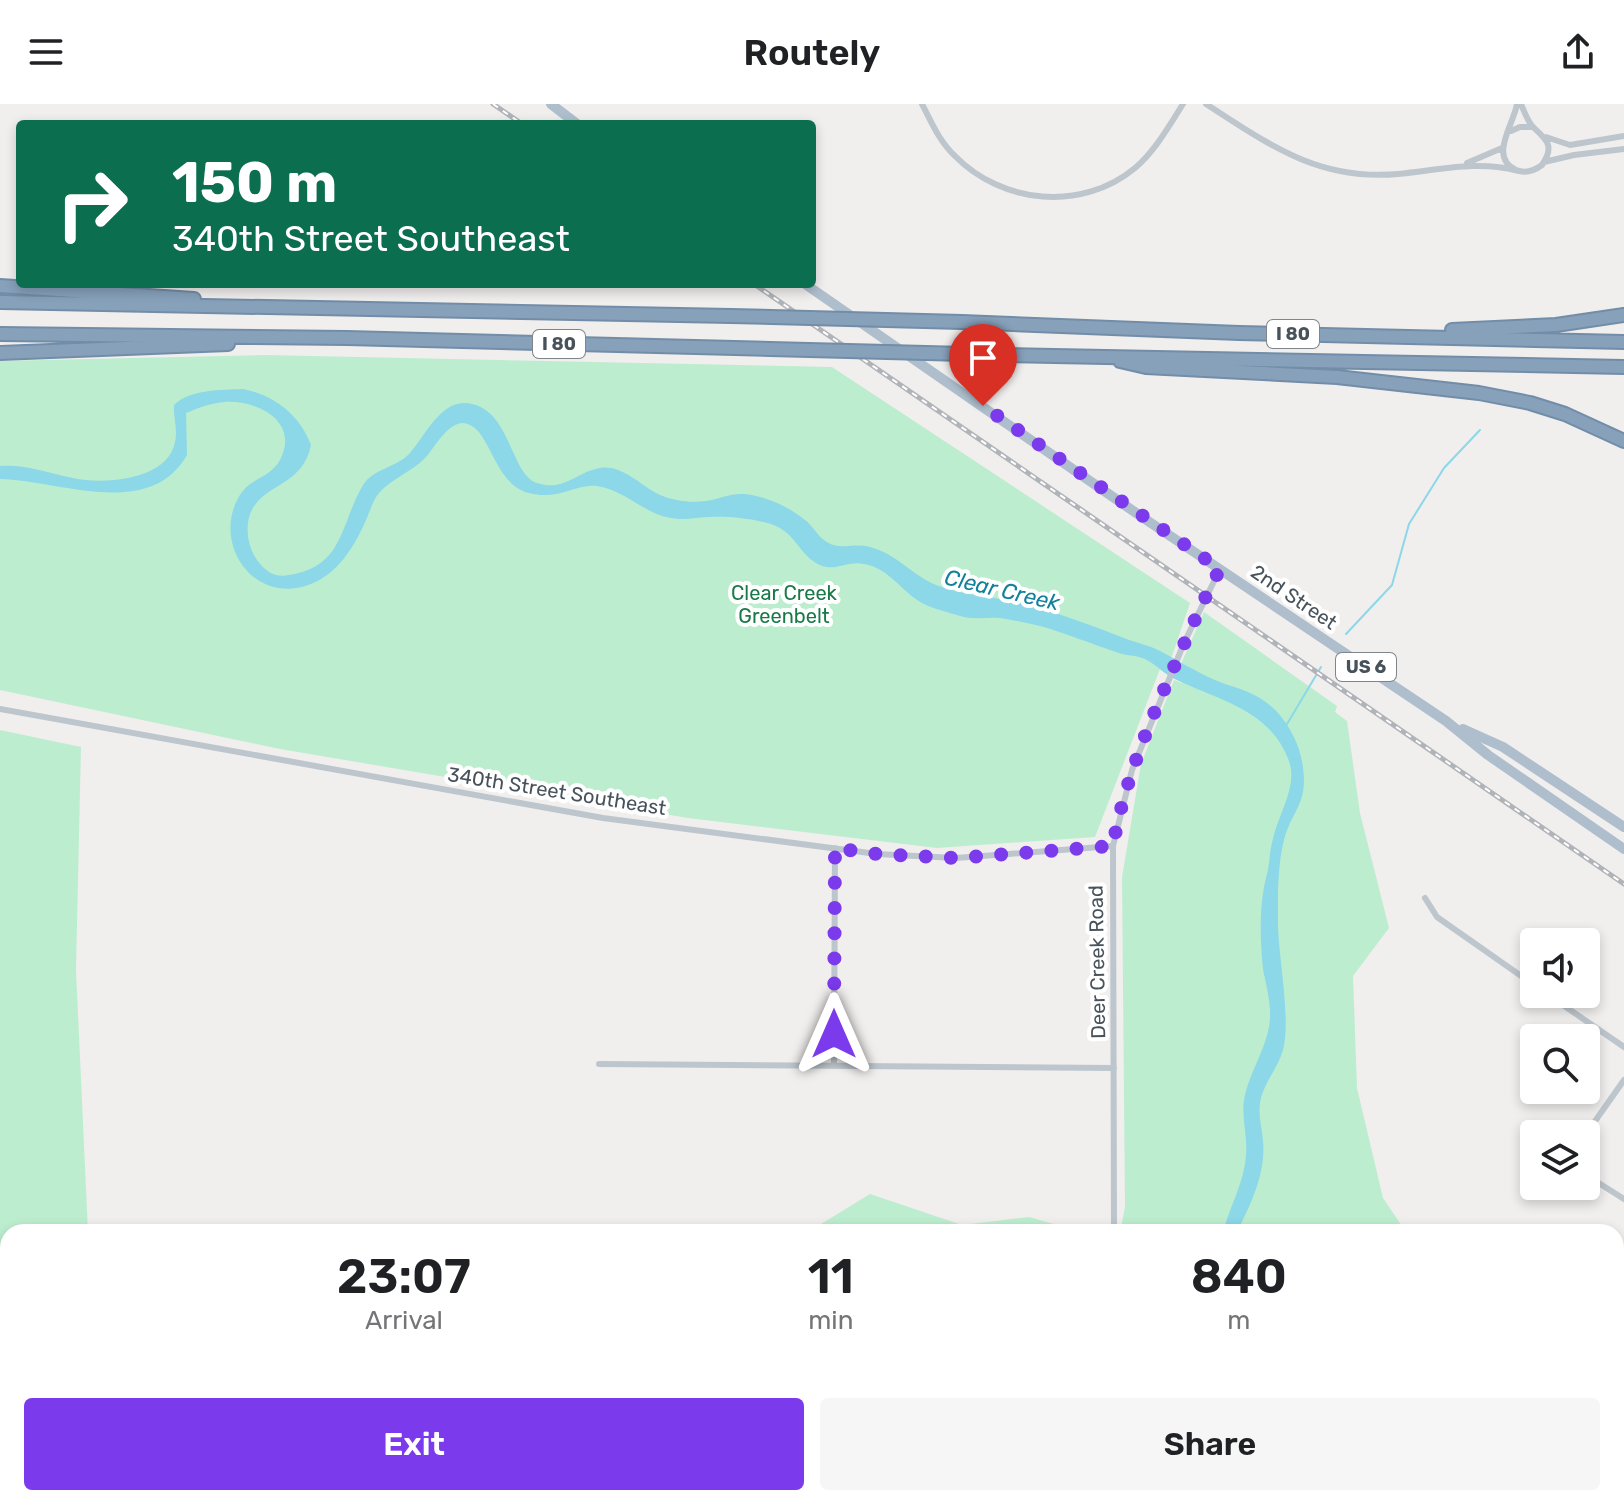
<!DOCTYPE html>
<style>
:root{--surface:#fff;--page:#f6f6f6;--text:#202124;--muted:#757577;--accent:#7c3aed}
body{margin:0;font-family:Rubik,sans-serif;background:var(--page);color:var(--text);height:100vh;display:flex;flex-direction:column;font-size:30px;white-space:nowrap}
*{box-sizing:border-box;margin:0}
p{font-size:26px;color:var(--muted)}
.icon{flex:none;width:44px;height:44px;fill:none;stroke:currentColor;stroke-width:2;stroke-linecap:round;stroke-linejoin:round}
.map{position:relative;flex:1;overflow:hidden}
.drawer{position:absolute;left:0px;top:1120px;width:1624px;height:282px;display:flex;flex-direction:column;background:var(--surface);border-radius:24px 24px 0 0;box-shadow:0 4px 12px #0003}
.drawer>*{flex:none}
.hud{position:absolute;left:16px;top:16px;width:800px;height:168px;border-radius:8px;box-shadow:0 4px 12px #0003;background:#0b6e4f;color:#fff;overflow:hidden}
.controls{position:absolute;left:1520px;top:824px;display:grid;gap:16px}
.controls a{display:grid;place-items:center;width:80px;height:80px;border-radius:8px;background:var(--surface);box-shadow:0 4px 12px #0003;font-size:40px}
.pin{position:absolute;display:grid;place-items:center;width:68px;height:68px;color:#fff;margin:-82px -34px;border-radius:50% 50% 50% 0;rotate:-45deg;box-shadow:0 0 8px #0007}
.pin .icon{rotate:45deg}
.me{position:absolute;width:88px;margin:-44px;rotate:0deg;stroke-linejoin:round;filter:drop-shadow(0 0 6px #0008)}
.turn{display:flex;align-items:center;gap:28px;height:168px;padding:0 24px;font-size:36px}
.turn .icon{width:104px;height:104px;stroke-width:2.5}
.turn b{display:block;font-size:56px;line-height:68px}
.eta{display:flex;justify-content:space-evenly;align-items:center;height:136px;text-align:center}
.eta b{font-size:48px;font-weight:600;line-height:56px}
.primary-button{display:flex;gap:16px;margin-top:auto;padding:16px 24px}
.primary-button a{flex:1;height:92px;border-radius:8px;background:var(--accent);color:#fff;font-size:32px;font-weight:600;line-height:92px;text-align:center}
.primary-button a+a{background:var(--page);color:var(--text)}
header{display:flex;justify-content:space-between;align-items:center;height:104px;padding:0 24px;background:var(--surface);font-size:36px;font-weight:600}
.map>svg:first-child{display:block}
.green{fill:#bdedcf}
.water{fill:#8cd7e8}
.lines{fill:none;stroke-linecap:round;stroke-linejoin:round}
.stream{stroke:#8cd7e8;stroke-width:2}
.motorway-casing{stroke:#728da7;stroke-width:16}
.minor{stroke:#bdc6cd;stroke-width:6}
.primary{stroke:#aebecc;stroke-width:10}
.motorway{stroke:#87a1bb;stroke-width:12}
.rail-casing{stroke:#b0b3b8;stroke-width:5}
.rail{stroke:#fff;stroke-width:2;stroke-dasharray:6;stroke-linecap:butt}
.motorway-bridge-casing{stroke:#728da7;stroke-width:16;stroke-linecap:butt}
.motorway-bridge{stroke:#87a1bb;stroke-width:12}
.route{stroke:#7c3aed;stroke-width:14;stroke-dasharray:0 25.2}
.labels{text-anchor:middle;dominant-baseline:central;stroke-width:8;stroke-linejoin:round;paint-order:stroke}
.shield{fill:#fff;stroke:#7e868c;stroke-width:2}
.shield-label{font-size:18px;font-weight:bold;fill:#47525b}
.park-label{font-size:20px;fill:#1a7948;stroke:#fff}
.street-label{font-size:20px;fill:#47525b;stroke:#fff}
.water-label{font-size:22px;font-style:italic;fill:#11819c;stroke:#fff}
</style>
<header><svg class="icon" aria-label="menu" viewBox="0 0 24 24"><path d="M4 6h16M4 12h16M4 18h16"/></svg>Routely<svg class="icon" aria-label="share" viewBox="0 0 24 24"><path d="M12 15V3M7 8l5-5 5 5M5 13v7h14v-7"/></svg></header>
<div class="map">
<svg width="1624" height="1401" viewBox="0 0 1624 1401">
<rect width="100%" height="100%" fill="#f1eeee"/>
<path class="green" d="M266,251l566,12 358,236 -19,56 -6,-3 -70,181 -158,11 -249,-30 -408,-69 -280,-59v-329z
M1204,508l133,94 -2,6 12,9 13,92 29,115 -36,48 4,112 26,110 23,34h-286l5,-25 -3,-330 19,-113 33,-84 8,3 7,-15 -8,-4z
M0,626l81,17 -5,223 12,262h-80v87l-8,-1z
M870,1090l92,31 67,-8 53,15h-274z
M1616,1366l8,5v30h-485v-7h477z
M380,1394h90l-9,7h-84z"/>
<path class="water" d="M243,285c31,6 57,26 68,56 -9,43 -48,37 -61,69 -5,15 -2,33 7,46 8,11 17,18 32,15 55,-8 51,-51 74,-90 10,-16 34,-18 46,-31 15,-16 30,-51 55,-51 47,1 45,71 73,80 27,9 39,-11 63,-15 22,-4 41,18 60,27 14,6 31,8 46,6 13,-2 25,-8 38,-7 21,2 44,12 61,26 7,5 12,15 19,20 15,12 29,2 46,7 27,7 42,28 66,38 27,11 56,11 84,18 37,9 73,23 109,37 9,3 18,5 27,9 20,10 38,22 59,31 18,8 34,9 52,23 19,14 34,42 36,65 5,36 -11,42 -19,72 -7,27 -6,59 -6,86 1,35 13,93 5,124 -5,18 -20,34 -23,53 -2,13 2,25 3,38 3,32 -12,63 -26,91h-14c7,-26 21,-49 23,-77 2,-20 -6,-40 -1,-60 6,-26 23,-49 25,-76 1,-17 -4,-34 -7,-50 -3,-29 -4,-63 3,-91 4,-13 3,-26 7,-39 5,-24 25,-53 16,-78 -18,-50 -67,-60 -110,-80 -13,-5 -22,-16 -34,-22 -9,-4 -19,-3 -29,-7 -25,-8 -50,-19 -76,-26 -13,-3 -27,-6 -40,-8 -14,-1 -27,2 -40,-2 -12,-4 -27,-7 -38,-13 -20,-11 -33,-35 -58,-39 -18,-4 -31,10 -48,-1 -18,-11 -21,-31 -45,-39 -17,-5 -42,-8 -60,-7 -13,0 -27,4 -40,1 -27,-4 -46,-28 -74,-32 -21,-3 -38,15 -68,7 -37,-9 -38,-68 -66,-70 -15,0 -28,23 -36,33 -13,15 -35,22 -48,37 -6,7 -9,18 -13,27 -13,30 -33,62 -69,68 -53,8 -85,-54 -55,-96 10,-14 29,-15 38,-32 20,-38 -22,-60 -55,-58 -14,1 -27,6 -39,11l1,42c-38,66 -128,25 -187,24v-13c26,-2 48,7 73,12 31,7 95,2 102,-36 3,-13 -2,-25 -1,-37 16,-16 47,-15 69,-16z"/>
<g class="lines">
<path class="stream" d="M1346,530l46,-49 17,-61 35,-56 36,-38
M1287,620l34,-57
M402,1401l12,-7"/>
<defs>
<path id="motorway" d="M0,182l194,13
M0,198l731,14
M962,218l277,11 385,9
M1452,226l104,-5 68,-10
M0,230l347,4 423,11
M0,249l228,-9
M1004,251l620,12
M1120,257l26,6 191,10 142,16 51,10 35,11 59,27"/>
</defs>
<use href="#motorway" class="motorway-casing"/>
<path class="minor" d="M922,0c10,19 17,37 33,52 47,48 127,56 180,12 20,-17 34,-42 48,-64
M1206,0c64,41 112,77 192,70 42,-4 79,-14 121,-3
M1517,0c-3,20 -29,53 -1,66 10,4 18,1 26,-5 13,-19 5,-25 -9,-38 -5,-5 -9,-16 -12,-23
M1511,27l9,-4h13
M1546,33l24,8 54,-9
M1544,58l30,-7 50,-6
M1467,59l35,-15
M0,605l603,109 274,36 79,4 157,-12
M1425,794l12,19 97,68
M1547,890l77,53
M599,960l515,4
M834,961l1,-217
M1586,1030l38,-54
M1586,1071l38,24
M1114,1128l-1,-386 19,-76 52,-127 36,-74
M1117,1394v7"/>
<path class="primary" d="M551,0l26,20
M805,180l334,231 307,206 42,34 136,94
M1463,625l40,18 121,80"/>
<use href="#motorway" class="motorway"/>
<defs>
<path id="rail" d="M493,0l29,20
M754,180l870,600"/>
</defs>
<use href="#rail" class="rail-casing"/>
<use href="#rail" class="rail"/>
<defs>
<path id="motorway-bridge" d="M731,212l231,6
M770,245l234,6"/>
</defs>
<use href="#motorway-bridge" class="motorway-bridge-casing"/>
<use href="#motorway-bridge" class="motorway-bridge"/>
</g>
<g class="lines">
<path class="route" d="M834,930l1,-186 42,6 79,4 157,-12c10,-59 33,-115 57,-170 16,-36 31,-72 50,-107l-237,-163"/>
</g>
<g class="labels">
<g class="shield">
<rect x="1267" y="216" width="52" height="28" rx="6"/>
<rect x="533" y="226" width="52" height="28" rx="6"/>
<rect x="1336" y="549" width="60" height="28" rx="6"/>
</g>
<g class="shield-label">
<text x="1293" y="230">I 80</text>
<text x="559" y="240">I 80</text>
<text x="1366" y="563">US 6</text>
</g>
<g class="park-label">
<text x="784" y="489">Clear Creek<tspan x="784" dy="23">Greenbelt</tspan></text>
</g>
<g class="street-label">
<text transform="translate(1294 493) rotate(34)">2nd Street</text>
<text transform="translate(557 687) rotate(9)">340th Street Southeast</text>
<text transform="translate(1097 858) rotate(-91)">Deer Creek Road</text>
</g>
<g class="water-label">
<text transform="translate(1002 486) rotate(13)">Clear Creek</text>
</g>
</g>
</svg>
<div class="controls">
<a><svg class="icon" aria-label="sound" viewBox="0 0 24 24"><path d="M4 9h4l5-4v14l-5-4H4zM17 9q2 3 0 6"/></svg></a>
<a><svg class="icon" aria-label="search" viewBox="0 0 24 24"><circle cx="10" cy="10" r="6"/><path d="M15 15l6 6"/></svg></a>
<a><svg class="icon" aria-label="layers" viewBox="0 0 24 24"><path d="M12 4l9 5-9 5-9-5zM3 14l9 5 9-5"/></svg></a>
</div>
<div class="pin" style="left:983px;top:302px;background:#d93025"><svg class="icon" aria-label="arrive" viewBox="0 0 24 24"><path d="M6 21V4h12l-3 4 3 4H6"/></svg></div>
<svg class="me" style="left:834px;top:930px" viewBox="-20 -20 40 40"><path d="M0-17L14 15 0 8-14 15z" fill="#7c3aed" stroke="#fff" stroke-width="4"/></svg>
<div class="hud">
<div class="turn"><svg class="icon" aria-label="right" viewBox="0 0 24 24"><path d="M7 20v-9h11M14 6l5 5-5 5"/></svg><div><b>150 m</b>340th Street Southeast</div></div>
</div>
<section class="drawer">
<div class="eta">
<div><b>23:07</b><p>Arrival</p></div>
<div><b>11</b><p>min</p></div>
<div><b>840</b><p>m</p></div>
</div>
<div class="primary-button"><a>Exit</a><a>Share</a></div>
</section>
</div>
